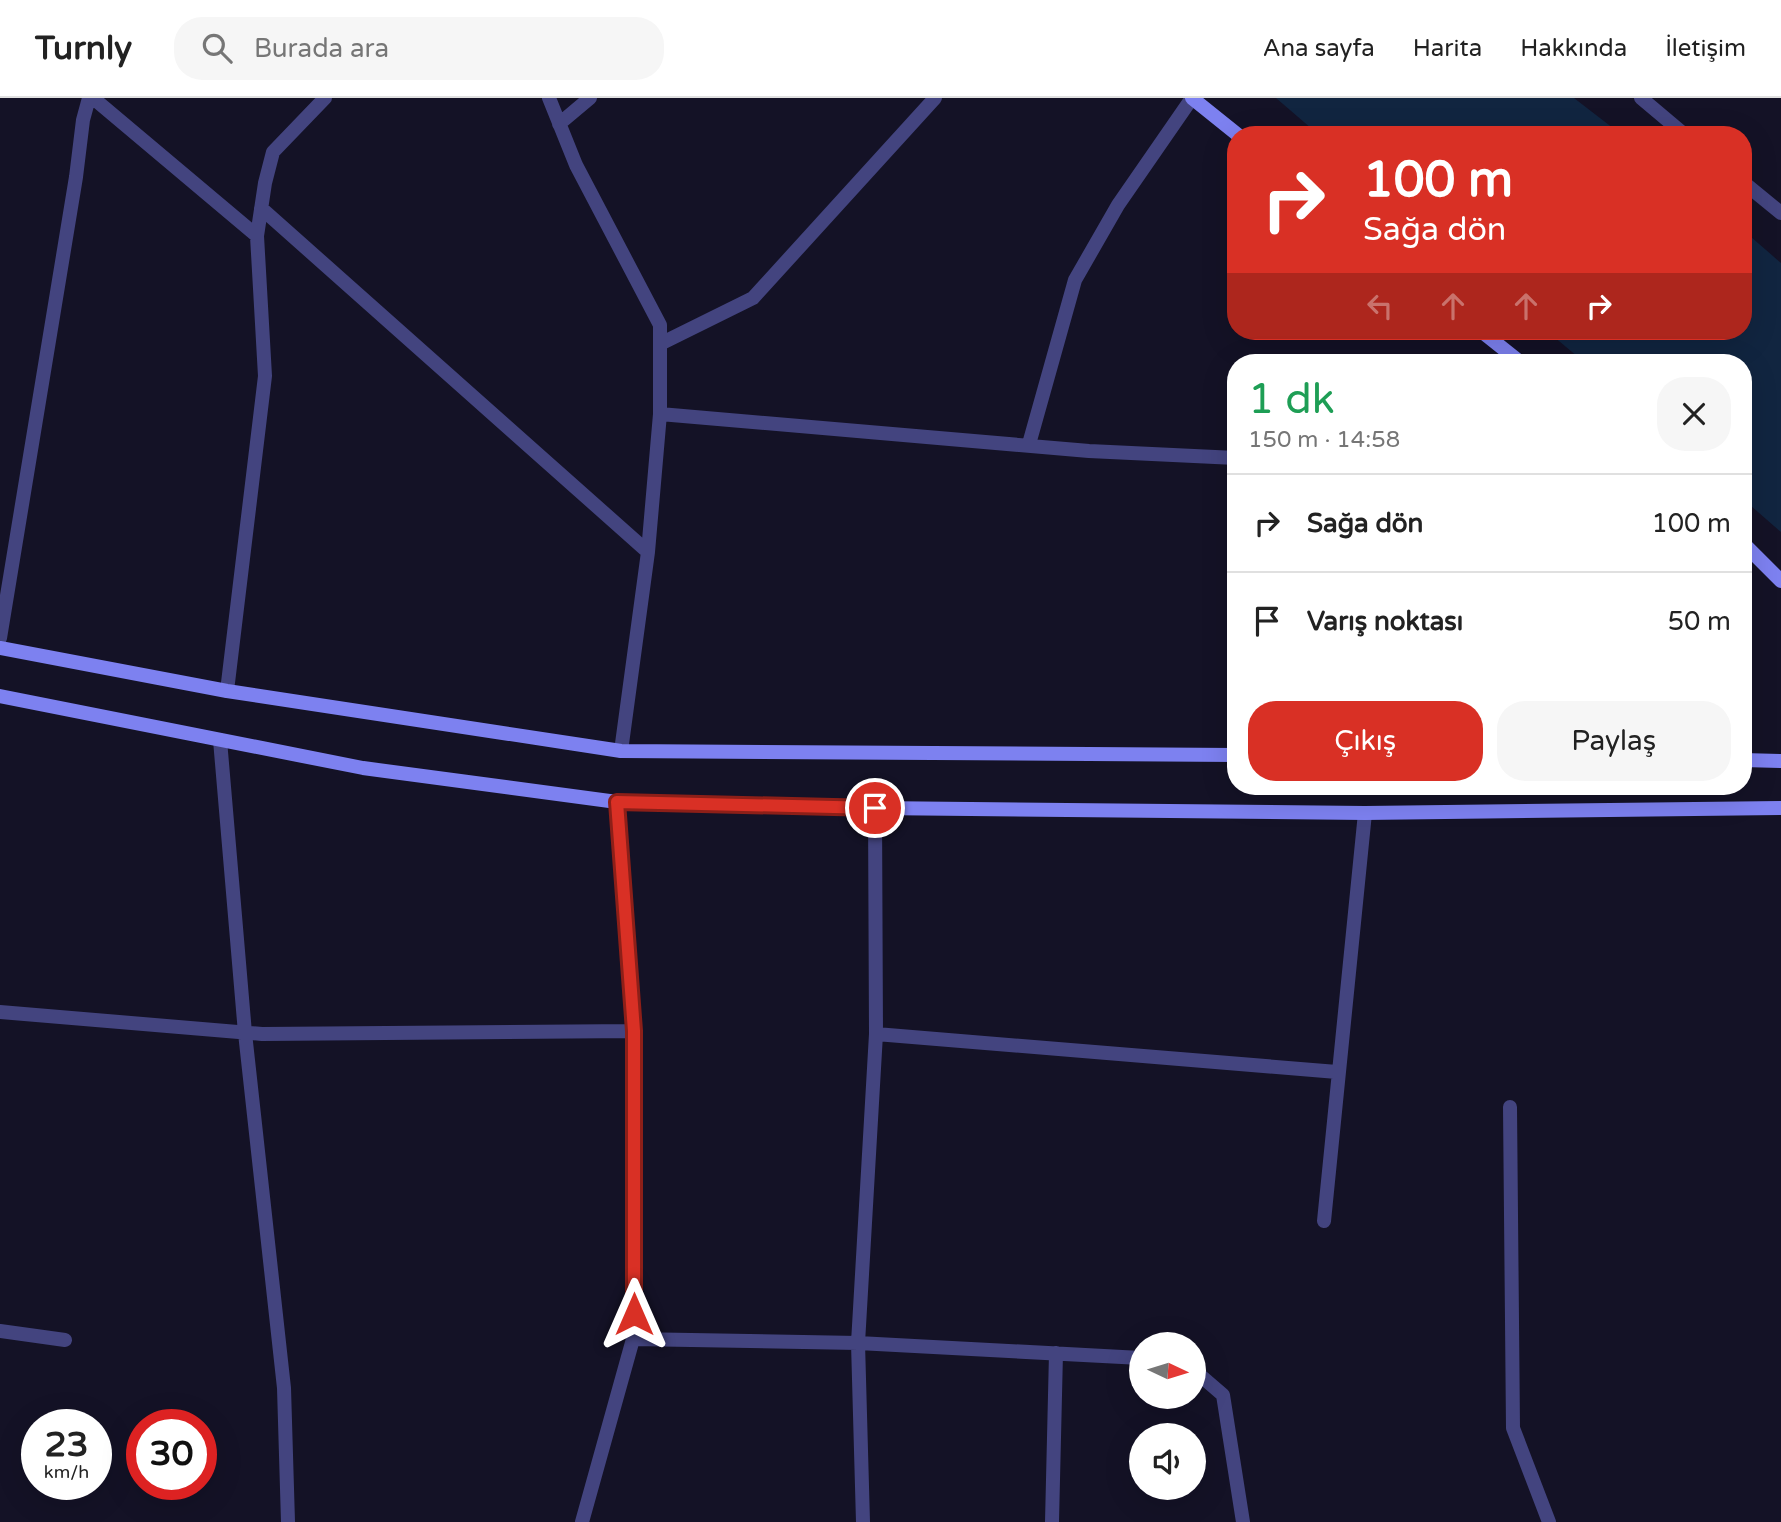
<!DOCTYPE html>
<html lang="tr">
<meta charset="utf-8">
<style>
:root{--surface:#fff;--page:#f6f6f6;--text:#222;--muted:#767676;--line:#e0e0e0;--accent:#d93025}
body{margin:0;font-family:"Varela Round",sans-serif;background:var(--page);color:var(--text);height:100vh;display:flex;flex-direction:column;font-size:26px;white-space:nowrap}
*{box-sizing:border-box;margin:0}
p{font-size:23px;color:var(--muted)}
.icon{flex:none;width:38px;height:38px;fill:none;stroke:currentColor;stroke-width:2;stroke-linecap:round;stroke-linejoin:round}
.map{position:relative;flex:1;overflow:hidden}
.drawer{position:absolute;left:1227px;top:256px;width:525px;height:441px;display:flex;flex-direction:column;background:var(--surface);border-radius:28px;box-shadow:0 7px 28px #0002}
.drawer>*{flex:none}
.guide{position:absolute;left:1227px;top:28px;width:525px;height:214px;border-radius:28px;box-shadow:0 7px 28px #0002;background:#d93025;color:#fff;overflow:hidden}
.needle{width:46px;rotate:94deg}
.controls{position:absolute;left:1129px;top:1234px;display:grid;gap:14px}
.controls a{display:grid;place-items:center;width:77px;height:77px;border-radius:50%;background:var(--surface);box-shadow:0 7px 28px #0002;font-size:35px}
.speed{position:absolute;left:21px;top:1311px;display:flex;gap:14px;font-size:35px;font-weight:700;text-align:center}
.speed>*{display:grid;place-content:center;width:91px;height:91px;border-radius:50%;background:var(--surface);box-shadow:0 7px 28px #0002;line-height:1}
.speed small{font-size:18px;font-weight:400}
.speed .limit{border:10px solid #d22;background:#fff;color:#111}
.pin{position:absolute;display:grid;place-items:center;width:60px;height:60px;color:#fff;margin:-30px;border:4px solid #fff;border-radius:50%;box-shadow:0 2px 7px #0007}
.me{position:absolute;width:77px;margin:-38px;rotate:0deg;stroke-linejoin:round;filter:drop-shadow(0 0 5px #0008)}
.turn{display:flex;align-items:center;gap:24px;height:147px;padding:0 21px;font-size:32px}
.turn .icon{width:91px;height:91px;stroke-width:2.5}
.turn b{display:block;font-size:49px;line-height:60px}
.lanes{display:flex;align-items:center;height:66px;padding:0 21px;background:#0003;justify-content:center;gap:35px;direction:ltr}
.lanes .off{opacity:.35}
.round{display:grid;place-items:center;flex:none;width:74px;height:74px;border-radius:28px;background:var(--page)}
.summary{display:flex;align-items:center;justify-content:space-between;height:119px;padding:0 21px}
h1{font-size:42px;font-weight:600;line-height:52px;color:#1e9e55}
.action{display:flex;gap:14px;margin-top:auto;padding:14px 21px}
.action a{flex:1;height:80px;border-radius:28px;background:var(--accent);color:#fff;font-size:28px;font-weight:600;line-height:80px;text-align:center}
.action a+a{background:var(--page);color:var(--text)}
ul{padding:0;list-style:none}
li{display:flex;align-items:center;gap:21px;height:98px;padding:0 21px;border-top:2px solid var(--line)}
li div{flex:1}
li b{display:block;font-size:26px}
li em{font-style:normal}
header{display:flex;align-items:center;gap:42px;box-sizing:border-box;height:98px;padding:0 35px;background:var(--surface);border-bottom:2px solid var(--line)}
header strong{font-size:33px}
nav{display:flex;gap:38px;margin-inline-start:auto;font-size:24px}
.search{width:490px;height:63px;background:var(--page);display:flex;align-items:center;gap:18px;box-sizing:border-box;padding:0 24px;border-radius:28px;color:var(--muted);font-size:26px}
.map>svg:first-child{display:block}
.water{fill:#112540}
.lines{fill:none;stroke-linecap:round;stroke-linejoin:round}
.street{stroke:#43447f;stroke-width:14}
.secondary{stroke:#7d81f0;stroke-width:14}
.route-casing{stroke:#8d1f18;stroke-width:18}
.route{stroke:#d93025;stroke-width:12}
</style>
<header>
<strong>Turnly</strong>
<div class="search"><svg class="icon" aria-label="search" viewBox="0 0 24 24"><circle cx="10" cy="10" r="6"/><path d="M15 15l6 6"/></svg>Burada ara</div>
<nav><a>Ana sayfa</a><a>Harita</a><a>Hakkında</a><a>İletişim</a></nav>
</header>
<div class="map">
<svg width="1781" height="1424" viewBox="0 0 1781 1424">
<rect width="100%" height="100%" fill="#141226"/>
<path class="water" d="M1276,0h298l48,37h-303z
M1743,132l38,33v269l-38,-33v-137h-159l-37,-31h196z"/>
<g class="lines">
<path class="street" d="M93,0l164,138
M549,0l27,67 84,160v89l-12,138 -27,199
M1641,0l44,37
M559,26l31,-26
M1743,84l38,31
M261,110l387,344
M660,246l93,-46 182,-200
M660,316l429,37 147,7
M1029,346l46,-164 43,-75 74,-107
M0,540l76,-461 7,-57 6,-22
M227,593l38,-315 -8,-140 8,-53 8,-31 52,-54
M220,642l25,293 39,355 4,134
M617,704l17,229 -1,308 225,4 283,15
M0,914l262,22 372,-3
M876,936l461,38
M1510,1009l3,321 36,94
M1324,1123l41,-408
M0,1233l65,9
M1194,1272l29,25 20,127
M582,1424l51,-183
M863,1424l-5,-179 18,-309 -1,-226
M1052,1424l4,-169"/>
<path class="secondary" d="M1192,0l46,37
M1481,233l39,31
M1743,445l38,38
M0,550l227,43 394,60 615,4
M0,598l363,72 254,34 258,6 490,5 416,-5
M1743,662l38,1"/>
</g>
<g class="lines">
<defs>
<path id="route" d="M634,1216v-283l-17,-229 258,6"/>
</defs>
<use href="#route" class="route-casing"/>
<use href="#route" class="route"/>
</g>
</svg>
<div class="controls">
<a><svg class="needle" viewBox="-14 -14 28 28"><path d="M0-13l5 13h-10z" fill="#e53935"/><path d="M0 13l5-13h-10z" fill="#767676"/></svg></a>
<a><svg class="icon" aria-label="sound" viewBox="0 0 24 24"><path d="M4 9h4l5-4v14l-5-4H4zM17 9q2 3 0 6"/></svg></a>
</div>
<div class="speed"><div>23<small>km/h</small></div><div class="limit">30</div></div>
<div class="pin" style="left:875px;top:710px;background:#d93025"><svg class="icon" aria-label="arrive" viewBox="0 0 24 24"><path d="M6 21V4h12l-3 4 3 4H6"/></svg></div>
<svg class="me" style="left:634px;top:1216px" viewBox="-20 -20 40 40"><path d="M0-17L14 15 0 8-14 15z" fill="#d93025" stroke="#fff" stroke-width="4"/></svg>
<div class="guide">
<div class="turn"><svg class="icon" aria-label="right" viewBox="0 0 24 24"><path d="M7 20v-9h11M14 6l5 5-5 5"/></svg><div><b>100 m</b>Sağa dön</div></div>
<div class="lanes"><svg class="icon off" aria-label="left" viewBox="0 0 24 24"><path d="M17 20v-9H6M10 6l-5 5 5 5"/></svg><svg class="icon off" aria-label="ahead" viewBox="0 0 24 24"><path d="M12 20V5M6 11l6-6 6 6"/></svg><svg class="icon off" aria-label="ahead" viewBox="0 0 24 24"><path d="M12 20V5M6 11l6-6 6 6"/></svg><svg class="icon" aria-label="right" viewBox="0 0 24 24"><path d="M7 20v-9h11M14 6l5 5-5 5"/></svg></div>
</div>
<section class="drawer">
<div class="summary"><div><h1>1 dk</h1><p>150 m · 14:58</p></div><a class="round"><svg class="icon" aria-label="close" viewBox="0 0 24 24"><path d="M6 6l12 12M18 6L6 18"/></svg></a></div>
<ul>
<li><svg class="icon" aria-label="right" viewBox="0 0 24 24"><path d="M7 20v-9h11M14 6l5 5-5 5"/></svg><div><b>Sağa dön</b></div><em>100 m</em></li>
<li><svg class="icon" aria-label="arrive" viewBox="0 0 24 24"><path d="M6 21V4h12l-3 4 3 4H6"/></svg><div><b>Varış noktası</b></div><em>50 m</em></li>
</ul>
<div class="action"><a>Çıkış</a><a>Paylaş</a></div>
</section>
</div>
